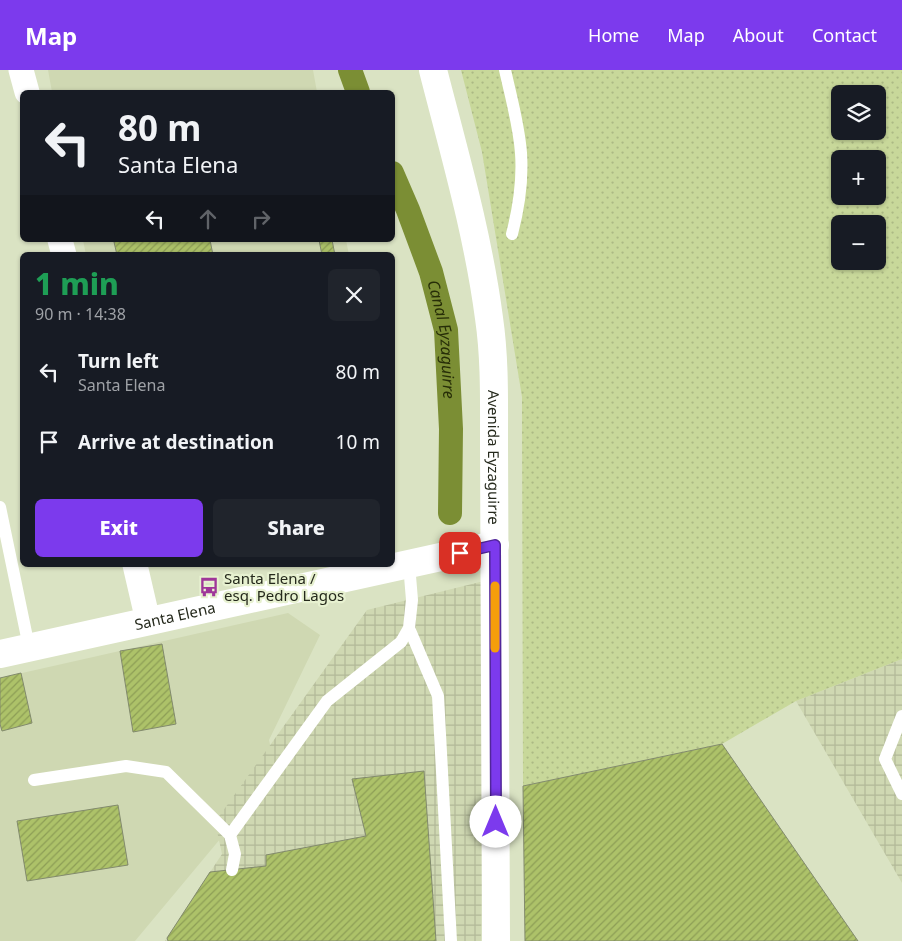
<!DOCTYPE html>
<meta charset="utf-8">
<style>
:root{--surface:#171b24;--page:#20242c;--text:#f1f3f6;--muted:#9ea1a6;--accent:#7c3aed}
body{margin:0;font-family:"Noto Sans",sans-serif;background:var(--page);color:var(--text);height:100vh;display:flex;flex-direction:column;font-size:19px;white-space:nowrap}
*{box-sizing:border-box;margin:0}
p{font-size:16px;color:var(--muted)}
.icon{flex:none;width:28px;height:28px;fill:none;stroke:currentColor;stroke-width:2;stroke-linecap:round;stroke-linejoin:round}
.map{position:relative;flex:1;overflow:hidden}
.panel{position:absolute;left:20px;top:182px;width:375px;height:315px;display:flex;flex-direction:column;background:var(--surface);border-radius:8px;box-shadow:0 1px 4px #0004}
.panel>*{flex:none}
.hud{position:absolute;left:20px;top:20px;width:375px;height:152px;border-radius:8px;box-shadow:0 1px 4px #0004;background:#171b24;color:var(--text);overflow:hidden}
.controls{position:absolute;left:831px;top:15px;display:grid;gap:10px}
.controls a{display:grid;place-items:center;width:55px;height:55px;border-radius:8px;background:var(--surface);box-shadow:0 1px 4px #0004;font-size:25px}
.pin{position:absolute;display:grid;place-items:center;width:42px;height:42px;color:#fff;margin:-21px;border-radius:10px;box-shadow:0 2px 8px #0006}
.me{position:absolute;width:55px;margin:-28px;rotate:0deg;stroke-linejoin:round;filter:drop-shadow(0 0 4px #0008)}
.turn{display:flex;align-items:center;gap:18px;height:105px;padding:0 15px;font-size:22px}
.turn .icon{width:65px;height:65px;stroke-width:2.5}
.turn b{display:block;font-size:35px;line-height:42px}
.lanes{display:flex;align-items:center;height:48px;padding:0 15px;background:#0003;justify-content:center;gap:25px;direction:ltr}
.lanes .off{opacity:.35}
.round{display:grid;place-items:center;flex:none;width:52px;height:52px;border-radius:8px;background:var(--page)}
.overview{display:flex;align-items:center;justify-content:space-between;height:85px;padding:0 15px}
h1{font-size:30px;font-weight:800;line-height:38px;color:#1e9e55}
.button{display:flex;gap:10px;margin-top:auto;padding:10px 15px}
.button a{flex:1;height:58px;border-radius:8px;background:var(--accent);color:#fff;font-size:20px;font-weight:800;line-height:58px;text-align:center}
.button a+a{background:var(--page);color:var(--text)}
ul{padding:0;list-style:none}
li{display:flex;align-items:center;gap:15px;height:70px;padding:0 15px}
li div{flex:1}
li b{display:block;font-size:19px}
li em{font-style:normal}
header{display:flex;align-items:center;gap:30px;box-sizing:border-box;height:70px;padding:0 25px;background:var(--accent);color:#fff}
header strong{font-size:24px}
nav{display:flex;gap:28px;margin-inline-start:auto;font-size:18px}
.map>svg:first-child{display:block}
.built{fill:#cfd8b2}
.industrial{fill:url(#industrial-grid)}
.green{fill:url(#green-dots);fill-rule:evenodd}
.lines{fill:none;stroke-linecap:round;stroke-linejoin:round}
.canal{stroke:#7b8e34;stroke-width:24}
.building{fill:url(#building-hatch);stroke:#828a6d}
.lane{stroke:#fff;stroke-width:12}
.street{stroke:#fff;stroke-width:25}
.secondary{stroke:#fff;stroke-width:28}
.primary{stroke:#fff;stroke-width:28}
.route-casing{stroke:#51269a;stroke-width:12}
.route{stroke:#7c3aed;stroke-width:9}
.slow{stroke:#f59e0b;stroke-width:9}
.labels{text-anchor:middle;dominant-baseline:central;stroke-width:4.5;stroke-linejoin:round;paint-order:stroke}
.street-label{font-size:15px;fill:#25291c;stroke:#e7f1d0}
.poi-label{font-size:15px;fill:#25291c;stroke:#e7f1d0;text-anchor:start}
.water-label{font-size:16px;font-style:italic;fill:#272e08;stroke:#e7f1d0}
</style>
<header>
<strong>Map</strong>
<nav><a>Home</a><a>Map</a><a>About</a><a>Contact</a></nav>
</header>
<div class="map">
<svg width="902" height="871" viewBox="0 0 902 871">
<defs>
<pattern id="industrial-grid" width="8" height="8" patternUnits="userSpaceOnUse" patternTransform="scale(1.25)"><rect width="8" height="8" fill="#cfd8b2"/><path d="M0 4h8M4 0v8" fill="none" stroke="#b2b998"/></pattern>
<pattern id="green-dots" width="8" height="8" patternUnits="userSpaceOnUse" patternTransform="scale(1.25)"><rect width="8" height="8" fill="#c8d89a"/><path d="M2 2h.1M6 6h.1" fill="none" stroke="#acb984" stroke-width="1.8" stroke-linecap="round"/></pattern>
<pattern id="building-hatch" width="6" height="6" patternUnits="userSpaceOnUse" patternTransform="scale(1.25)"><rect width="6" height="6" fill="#adc269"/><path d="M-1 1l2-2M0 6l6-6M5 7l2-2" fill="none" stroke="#8d9e56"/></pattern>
</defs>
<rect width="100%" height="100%" fill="#dae3c3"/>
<path class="built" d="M48,0h265l4,22h-265z
M83,170h263l3,15h-263z
M288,543l32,22 -51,105 7,32 -141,169h-135v-263z"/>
<path class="industrial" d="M488,510l-7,361h-316l57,-87 -7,-32 152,-212z
M902,589v224l-106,-182z"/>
<path class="green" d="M461,0h441v589l-106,42 -74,43 -199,42 -1,-389 -40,-245zM840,24h38v37h-38zM840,89h38v37h-38zM840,154h38v37h-38z"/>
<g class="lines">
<g class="canal">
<path d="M350,0l8,22"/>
<path id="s1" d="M392,103l16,37 23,62 15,58 5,99 -1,84"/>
</g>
</g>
<path class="building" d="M123,170h87l3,15h-96l-3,-13z
M319,170h13l3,15h-13z
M162,574l14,80 -43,8 -13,-81z
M21,603l11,50 -30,8 -2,-7v-46z
M722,674l136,197h-333l-2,-155z
M424,701l12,170h-268l-1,-3 43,-66 56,-6v-11l100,-19 -14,-57z
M118,735l10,60 -101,16 -10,-60z"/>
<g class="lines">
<path class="lane" d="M505,0c6,27 14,55 16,83 2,28 -2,54 -9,81
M0,437l29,140
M409,558l29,68 13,245
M902,646l-17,43 17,35
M34,710l92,-14 40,6 64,63
M232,800l3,-16 -5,-19 97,-134 74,-59 8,-14 3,-28 -3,-36"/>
<path class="street" d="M21,0l6,22
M60,170l4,15
M135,495l13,56"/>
<path class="secondary" id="s2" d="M0,584l495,-109"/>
<path class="primary" id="s3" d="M433,0c21,82 45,164 56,248 6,41 5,83 5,125l2,498"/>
</g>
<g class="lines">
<defs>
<path id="route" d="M460,483l35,-8 1,277"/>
</defs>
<use href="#route" class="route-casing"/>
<use href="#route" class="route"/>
<path class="slow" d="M495,516v62"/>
</g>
<defs>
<symbol id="bus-bare" viewBox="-9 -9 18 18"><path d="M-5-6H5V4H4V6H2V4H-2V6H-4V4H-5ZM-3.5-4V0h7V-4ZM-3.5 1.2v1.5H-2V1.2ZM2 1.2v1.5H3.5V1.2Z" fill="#9f3699" stroke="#e7f1d0" stroke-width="2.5" paint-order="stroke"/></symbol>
</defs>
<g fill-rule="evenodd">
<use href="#bus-bare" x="195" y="503" width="28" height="28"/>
</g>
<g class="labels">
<g class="street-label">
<text stroke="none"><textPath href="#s3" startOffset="394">Avenida Eyzaguirre</textPath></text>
<text stroke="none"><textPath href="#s2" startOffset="179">Santa Elena</textPath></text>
</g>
<g class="poi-label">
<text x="224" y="508">Santa Elena /<tspan x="224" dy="17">esq. Pedro Lagos</tspan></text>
</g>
<g class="water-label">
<text stroke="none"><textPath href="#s1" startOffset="175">Canal Eyzaguirre</textPath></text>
</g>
</g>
</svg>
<div class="controls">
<a><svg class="icon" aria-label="layers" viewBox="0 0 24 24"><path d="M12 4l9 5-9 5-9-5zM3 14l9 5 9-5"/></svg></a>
<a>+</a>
<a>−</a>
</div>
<div class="pin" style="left:460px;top:483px;background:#d93025"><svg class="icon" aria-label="arrive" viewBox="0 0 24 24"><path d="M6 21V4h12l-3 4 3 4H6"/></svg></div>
<svg class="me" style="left:496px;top:752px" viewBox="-20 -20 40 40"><circle r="19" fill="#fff"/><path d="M0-13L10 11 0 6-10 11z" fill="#7c3aed"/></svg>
<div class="hud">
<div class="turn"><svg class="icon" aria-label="left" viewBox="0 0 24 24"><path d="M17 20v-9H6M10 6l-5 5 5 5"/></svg><div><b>80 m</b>Santa Elena</div></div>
<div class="lanes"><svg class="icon" aria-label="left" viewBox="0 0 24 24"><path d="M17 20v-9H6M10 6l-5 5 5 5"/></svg><svg class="icon off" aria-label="ahead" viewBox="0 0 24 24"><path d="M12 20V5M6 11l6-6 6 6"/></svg><svg class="icon off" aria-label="right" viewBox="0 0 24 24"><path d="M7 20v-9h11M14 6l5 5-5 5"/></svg></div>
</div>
<section class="panel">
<div class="overview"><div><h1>1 min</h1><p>90 m · 14:38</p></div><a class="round"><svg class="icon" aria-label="close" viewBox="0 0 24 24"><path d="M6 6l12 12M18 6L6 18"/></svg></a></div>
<ul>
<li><svg class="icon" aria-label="left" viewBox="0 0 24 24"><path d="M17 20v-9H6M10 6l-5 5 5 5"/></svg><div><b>Turn left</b><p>Santa Elena</p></div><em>80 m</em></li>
<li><svg class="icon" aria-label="arrive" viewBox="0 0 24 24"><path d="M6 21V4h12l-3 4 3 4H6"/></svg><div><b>Arrive at destination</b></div><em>10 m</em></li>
</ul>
<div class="button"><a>Exit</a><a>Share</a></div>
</section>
</div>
